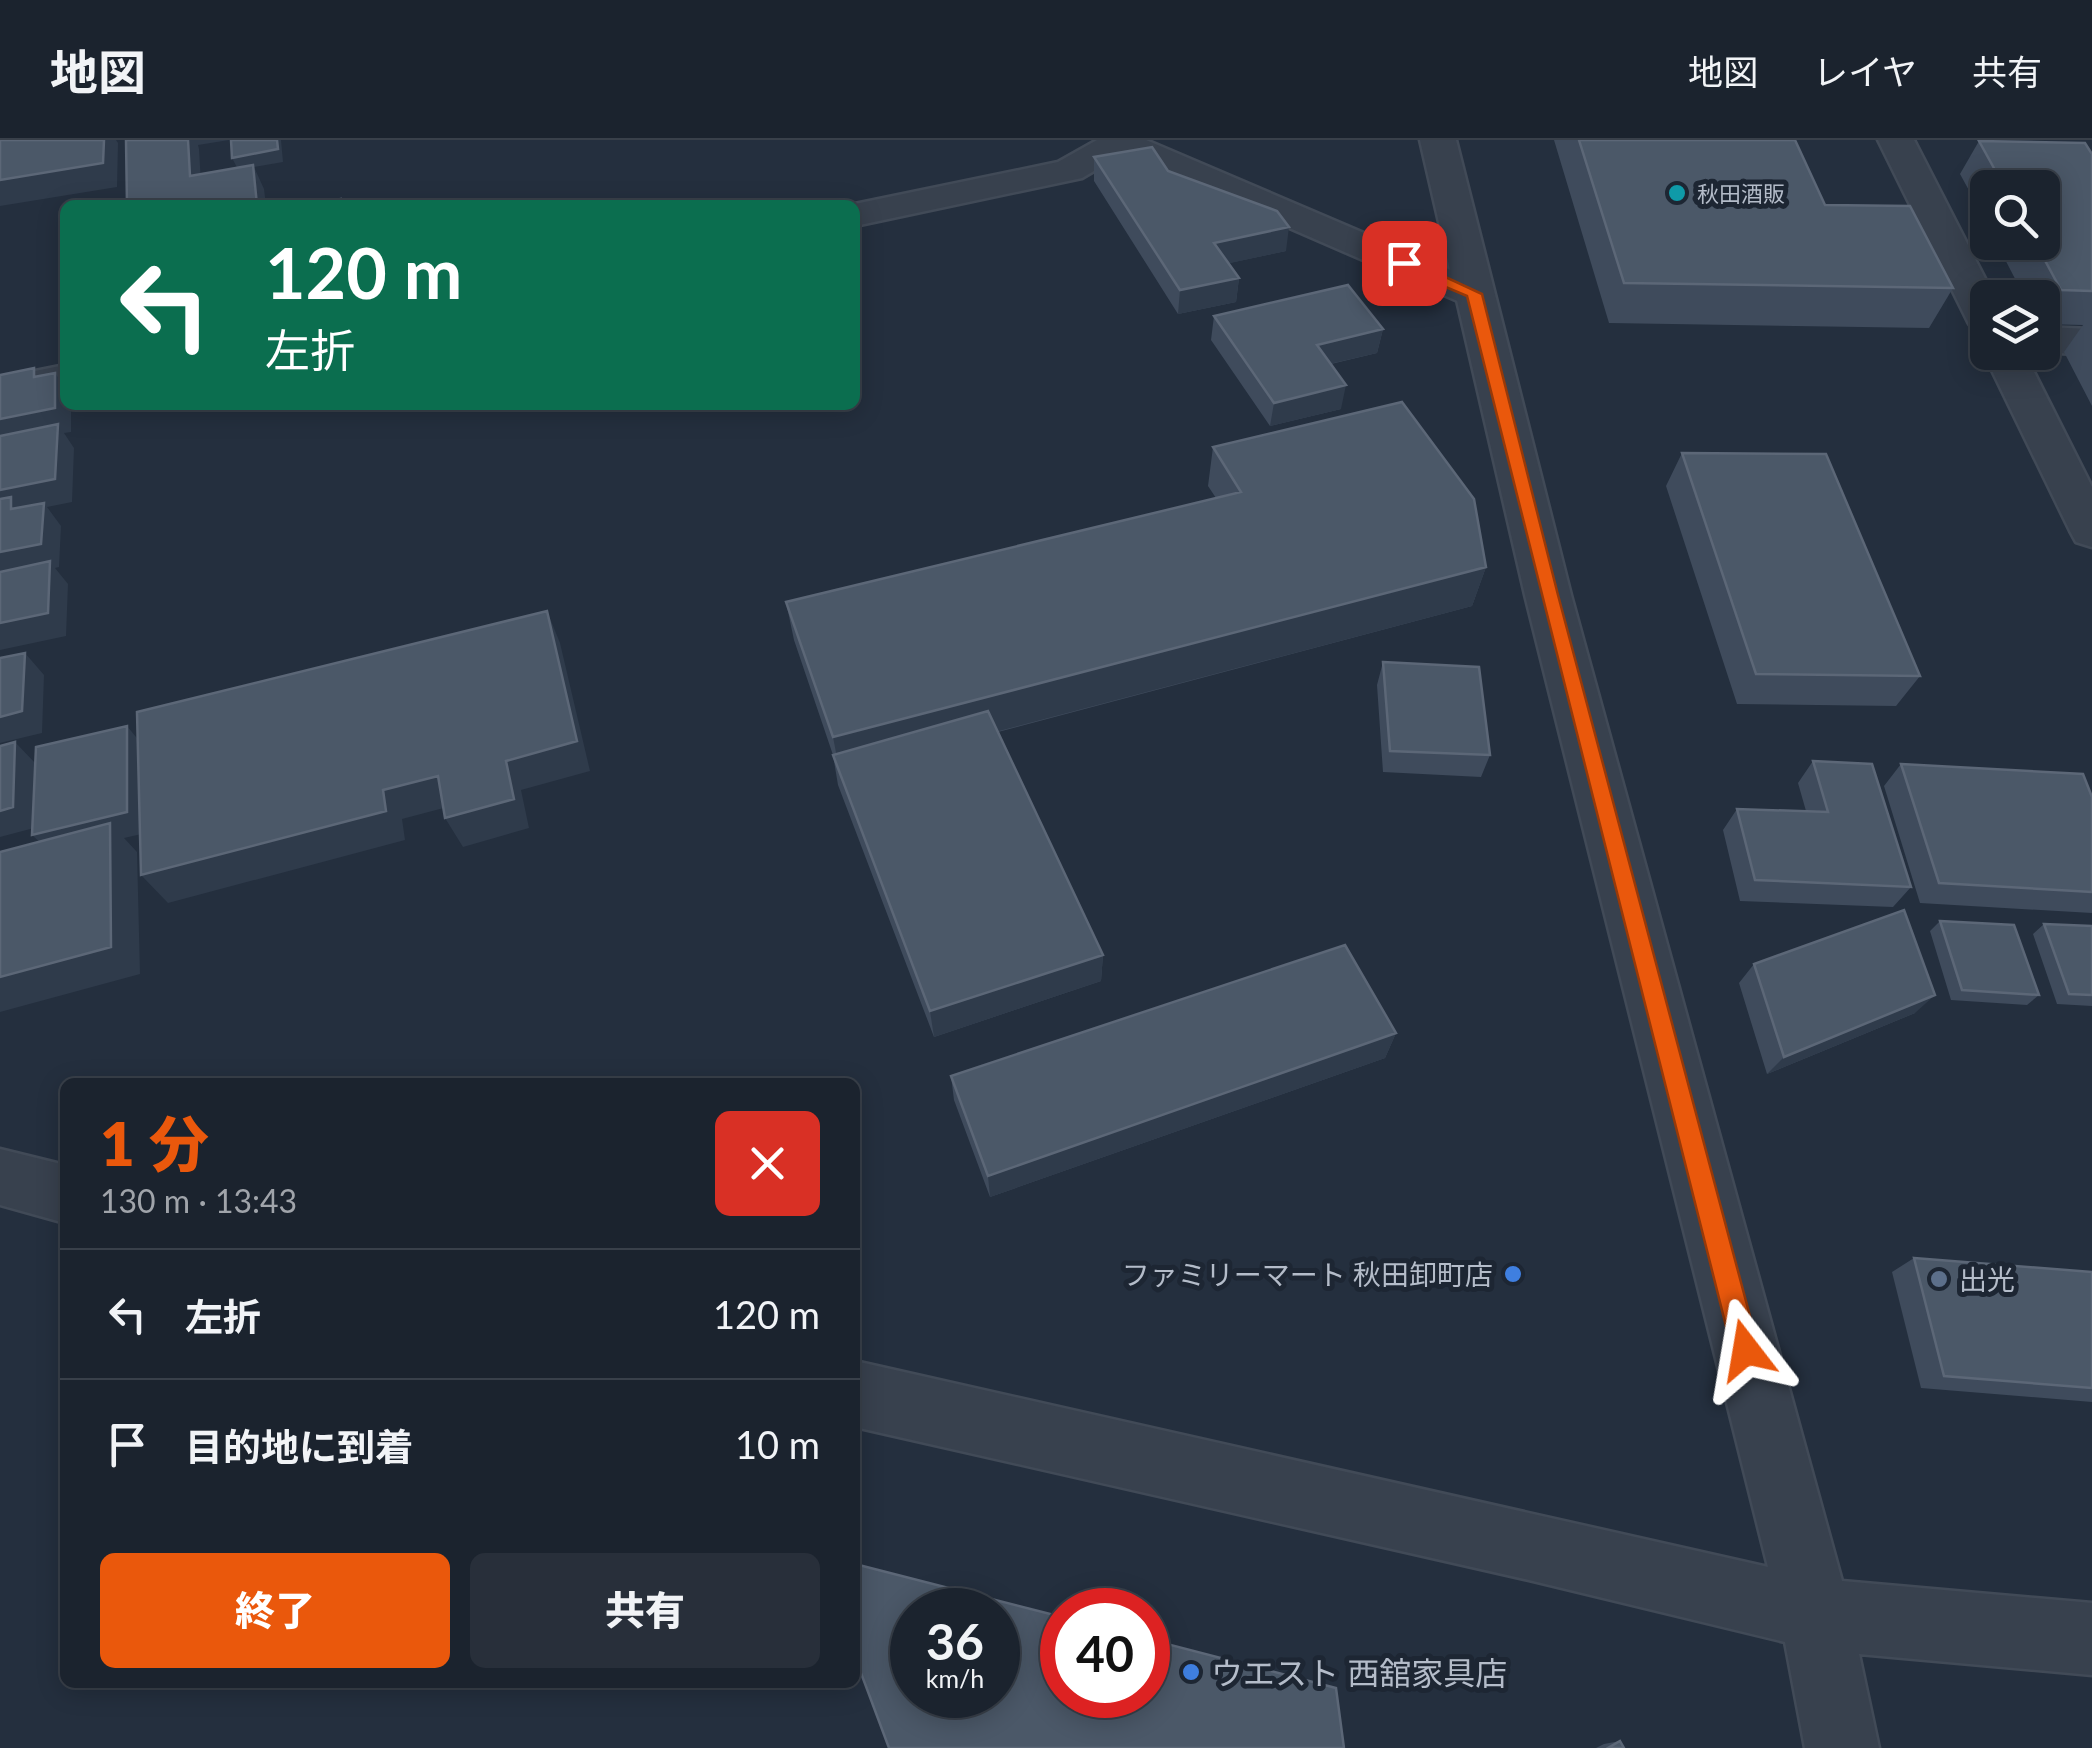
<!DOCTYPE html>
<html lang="ja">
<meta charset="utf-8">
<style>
:root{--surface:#1b232e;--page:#282f3a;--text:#f1f3f6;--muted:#a0a4aa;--line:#39404a;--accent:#ea580c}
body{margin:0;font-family:Lato,"Noto Sans JP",sans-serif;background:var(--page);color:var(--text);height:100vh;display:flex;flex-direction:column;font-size:38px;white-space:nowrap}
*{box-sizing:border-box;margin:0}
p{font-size:32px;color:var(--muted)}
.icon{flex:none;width:55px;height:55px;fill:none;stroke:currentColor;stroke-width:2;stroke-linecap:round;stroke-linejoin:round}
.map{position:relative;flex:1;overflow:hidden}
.details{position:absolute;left:60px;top:938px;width:800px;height:610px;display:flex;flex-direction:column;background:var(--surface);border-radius:15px;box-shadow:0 5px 25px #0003,0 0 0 2px var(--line)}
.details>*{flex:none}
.banner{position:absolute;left:60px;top:60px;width:800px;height:210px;border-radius:15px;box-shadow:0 5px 25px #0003,0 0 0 2px var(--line);background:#0b6e4f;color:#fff;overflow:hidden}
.fabs{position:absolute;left:1970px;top:30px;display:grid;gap:20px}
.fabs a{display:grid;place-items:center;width:90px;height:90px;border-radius:15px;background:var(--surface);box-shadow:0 5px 25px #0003,0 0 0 2px var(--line);font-size:50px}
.speed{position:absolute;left:890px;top:1448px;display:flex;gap:20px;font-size:50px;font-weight:700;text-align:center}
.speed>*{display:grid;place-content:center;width:130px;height:130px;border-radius:50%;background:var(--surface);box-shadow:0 5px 25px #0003,0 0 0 2px var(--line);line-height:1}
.speed small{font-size:25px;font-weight:400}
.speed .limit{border:15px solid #d22;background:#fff;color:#111}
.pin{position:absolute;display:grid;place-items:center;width:85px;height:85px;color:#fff;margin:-42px;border-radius:20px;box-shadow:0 5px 15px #0006}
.me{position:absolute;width:110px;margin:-55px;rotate:346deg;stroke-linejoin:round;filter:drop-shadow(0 0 8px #0008)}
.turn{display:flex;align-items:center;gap:35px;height:210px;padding:0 40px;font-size:45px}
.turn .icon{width:130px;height:130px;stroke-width:2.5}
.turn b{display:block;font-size:70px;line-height:85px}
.round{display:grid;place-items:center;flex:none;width:105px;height:105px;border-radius:15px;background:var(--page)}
.head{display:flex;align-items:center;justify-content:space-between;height:170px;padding:0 40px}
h1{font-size:60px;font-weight:800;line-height:75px;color:var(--accent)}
.button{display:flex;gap:20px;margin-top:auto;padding:20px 40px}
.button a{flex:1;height:115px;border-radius:15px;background:var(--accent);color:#fff;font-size:40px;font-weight:800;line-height:115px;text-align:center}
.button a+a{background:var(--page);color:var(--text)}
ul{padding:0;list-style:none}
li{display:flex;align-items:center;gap:30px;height:130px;padding:0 40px;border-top:2px solid var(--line)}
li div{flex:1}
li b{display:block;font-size:38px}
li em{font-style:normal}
header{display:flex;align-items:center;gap:60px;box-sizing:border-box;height:140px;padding:0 50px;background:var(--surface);border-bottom:2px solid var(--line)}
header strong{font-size:48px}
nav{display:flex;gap:55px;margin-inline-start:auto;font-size:35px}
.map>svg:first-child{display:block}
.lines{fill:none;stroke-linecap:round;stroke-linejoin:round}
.minor-casing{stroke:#414a57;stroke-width:5}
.tertiary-casing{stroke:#414a57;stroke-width:5}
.minor{fill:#38414e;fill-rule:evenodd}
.tertiary{fill:#38414e;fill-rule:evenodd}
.wall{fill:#3f4b5c}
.shaded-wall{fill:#2f3b4b}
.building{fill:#4b5868;stroke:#5c6777;stroke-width:2.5;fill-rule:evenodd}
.route{fill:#ea580c;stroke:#983908;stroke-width:2.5}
.culture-dot{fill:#0f9aa8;stroke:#1d2633;stroke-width:4}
.shop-dot{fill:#3f7fe0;stroke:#1d2633;stroke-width:4}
.service-dot{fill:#5c6f8a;stroke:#1d2633;stroke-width:4}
.labels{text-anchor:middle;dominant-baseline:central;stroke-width:10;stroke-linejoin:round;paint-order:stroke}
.far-poi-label{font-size:22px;fill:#b4bcc9;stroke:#1d2633;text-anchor:start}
.poi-label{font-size:28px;fill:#b4bcc9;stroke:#1d2633;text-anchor:end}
.near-poi-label{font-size:32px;fill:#b4bcc9;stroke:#1d2633;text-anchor:start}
</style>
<header>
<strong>地図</strong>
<nav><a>地図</a><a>レイヤ</a><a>共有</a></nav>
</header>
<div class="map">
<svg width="2092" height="1608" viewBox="0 0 2092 1608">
<rect width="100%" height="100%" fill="#242f3e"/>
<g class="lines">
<defs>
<path id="minor" d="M1097,0h49l342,146 6,8 -6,8 -14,4 -14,-4 -339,-147 -39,23 -227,48v-21h-5l208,-43z
M2042,187l50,2v26l-50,-3z
M65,225v26l-65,13v-26z"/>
<path id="tertiary" d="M1420,0h36l115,455 271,986 250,22v72l-233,-21 20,94h-74l-20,-106 -256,-62 -674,-153v-66l913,206 -243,-972z
M1878,0h36l81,158h-7v36l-14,-3 -6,-9z
M1988,205v7h36l68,135v60l-16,-5 -6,-11 -87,-179z
M0,1009l65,16v58l-65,-18z"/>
</defs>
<use href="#minor" class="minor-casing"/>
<use href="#tertiary" class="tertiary-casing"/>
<use href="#minor" class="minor"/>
<use href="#tertiary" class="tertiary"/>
</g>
<path class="wall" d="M1554,0h241l30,65 128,83 -24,40 -320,-5z
M1979,1l113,13v252l-28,-54 19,-27 -41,-1v-26h-17l-29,-56h46v-54h-54v37l-28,-51z
M1094,17l74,14 118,80 -57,12 10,15 -3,24 -58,12 -84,-133z
M1214,176l169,13 -6,24 -46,11 10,45 -71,17 -59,-86z
M1213,307l273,120 -14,39 -474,126 105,223 -2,26 -167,56 -96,-252 -5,-30 -39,-115 -8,-38 430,-104 -8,-12z
M1682,313l238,223 -24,30 -159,-2 -71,-218z
M1383,522l107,93 -9,22 -98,-5 -6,-87z
M1813,621l98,126 -18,20 -153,-6 -17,-71 14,-21 69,2 -8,-28z
M1901,624l191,33v116l-172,-10 -36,-117z
M1940,781l99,74 -12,10 -76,-5 -21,-69z
M2044,784l48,2v80l-35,-2 -24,-70z
M1754,824l161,49 -148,61 -28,-91z
M1396,893l-11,25 -395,139 -36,-97 -3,-24z
M1914,1118l178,14v130l-171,-14 -29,-116z
M1620,1601l4,7h-28l8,-4z"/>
<path class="shaded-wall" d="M104,0h12l2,3 -1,44 -117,19v-26z
M188,0h41l-31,5 1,4 3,51 -12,-24z
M277,0h4l2,22 -29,5 10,22 2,16h-9l-25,-47z
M1289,87l-3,24 -74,16 2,-24z
M1239,138l-3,24 -58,12 2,-24z
M1383,189l-6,24 -65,15 5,-23z
M55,233l10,15v17h6v27l-7,1 10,15 -2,54 -25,5 14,19 -2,41 -4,1 13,16 -2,52 -66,14v-231z
M1346,245l-5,24 -71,17 4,-23z
M1486,427l-14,39 -632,167 -7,-36z
M547,471l13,32 30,128 -69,19 8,38 -66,19 -18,-29 61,-57z
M25,513l19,22 -2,58 -42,10v-26z
M127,586l18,22 1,85 -22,5 13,14 3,122 -140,38v-35l54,-122 -22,-20z
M15,602l21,22 -2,64 -34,9v-26z
M438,636l17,29 -53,14 3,21 -237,63 -27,-28 242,-85z
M1103,815l-2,26 -167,56 -4,-26z
M1935,855l-20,18 -148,61 17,-17z
M1396,893l-11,25 -395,139 -2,-21z"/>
<path class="building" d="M0,0h104l-1,23 -103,17z
M126,0h62l2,36 63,-11 4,40h-130z
M231,0h46l1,9 -46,9z
M1579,0h216l30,65 85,1 43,82 -329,-5z
M1979,1l106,2 7,11v137l-31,-1 -26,-48h7v-54h-37z
M1152,7l16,24 109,40 12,16 -75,16 25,35 -59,12 -86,-133z
M341,59l2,6h-33z
M1348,145l35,44 -66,16 29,40 -72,18 -60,-87z
M34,228v9l21,-4v35l-55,11v-44z
M1402,262l72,97 12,68 -653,170 -47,-135 455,-110 -28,-45z
M58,284l-3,55 -55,11v-54z
M1682,313l144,1 94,222 -164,-2z
M11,357v12l33,-6 -3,41 -41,8v-53z
M50,421l-2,52 -48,10v-51z
M547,471l30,130 -71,20 8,38 -69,19 -7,-42 -55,14 3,21 -245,64 -4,-163z
M25,513l-3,58 -22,6v-59z
M1383,522l96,5 11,88 -100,-4z
M988,571l115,244 -173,56 -97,-256z
M127,586v86l-95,23 4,-88z
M15,602l-2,65 -13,4v-65z
M1813,621l59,3 39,123 -156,-7 -18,-71 91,3z
M1901,624l182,10 9,23v95l-153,-9z
M110,683l1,124 -111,30v-125z
M1904,770l31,85 -151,62 -30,-93z
M1940,781l74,4 25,70 -77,-5z
M2044,784l48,2v69l-23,-1z
M1345,805l51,88 -408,143 -37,-100z
M1914,1118l178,14v116l-148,-12z
M855,1424l207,53v78h86v-56l188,49 8,60h-455l-34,-91zM912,1470h86v85h-86z
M1620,1601l4,7h-16z"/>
<path class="route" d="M1398,120h11l73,34 76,301 201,755 -4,9 -9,4 -10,-4 -4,-9 -265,-1054 -69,-29z"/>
<circle class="culture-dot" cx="1677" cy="53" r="10"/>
<g class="shop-dot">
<circle cx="1513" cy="1134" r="10"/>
<circle cx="1191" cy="1532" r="10"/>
</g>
<circle class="service-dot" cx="1939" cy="1139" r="10"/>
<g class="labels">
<g class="far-poi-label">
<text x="1697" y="53">秋田酒販</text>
</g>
<g class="poi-label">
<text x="1493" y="1134">ファミリーマート 秋田卸町店</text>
<text x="1959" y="1139" text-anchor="start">出光</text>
</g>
<g class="near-poi-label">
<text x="1211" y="1532">ウエスト 西舘家具店</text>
</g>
</g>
</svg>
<div class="fabs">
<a><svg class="icon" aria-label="search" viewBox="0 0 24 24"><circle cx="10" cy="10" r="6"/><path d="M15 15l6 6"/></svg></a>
<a><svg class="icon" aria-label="layers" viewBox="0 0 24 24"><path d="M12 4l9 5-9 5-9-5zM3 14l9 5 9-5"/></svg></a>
</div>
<div class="speed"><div>36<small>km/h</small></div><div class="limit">40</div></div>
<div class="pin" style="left:1404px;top:123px;background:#d93025"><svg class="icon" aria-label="arrive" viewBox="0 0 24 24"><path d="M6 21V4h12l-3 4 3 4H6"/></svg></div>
<svg class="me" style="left:1746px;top:1210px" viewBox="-20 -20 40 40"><path d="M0-17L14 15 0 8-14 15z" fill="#ea580c" stroke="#fff" stroke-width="4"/></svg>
<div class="banner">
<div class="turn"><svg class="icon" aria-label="left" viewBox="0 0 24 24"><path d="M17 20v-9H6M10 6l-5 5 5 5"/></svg><div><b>120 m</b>左折</div></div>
</div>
<section class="details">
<div class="head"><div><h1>1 分</h1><p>130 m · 13:43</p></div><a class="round" style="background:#d93025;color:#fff"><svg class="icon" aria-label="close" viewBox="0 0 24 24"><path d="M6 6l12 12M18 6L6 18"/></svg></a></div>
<ul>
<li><svg class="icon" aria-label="left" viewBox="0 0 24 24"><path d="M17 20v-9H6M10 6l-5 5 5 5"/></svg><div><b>左折</b></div><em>120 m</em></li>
<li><svg class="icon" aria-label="arrive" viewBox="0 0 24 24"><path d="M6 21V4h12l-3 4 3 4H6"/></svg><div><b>目的地に到着</b></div><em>10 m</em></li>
</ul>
<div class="button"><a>終了</a><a>共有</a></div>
</section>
</div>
